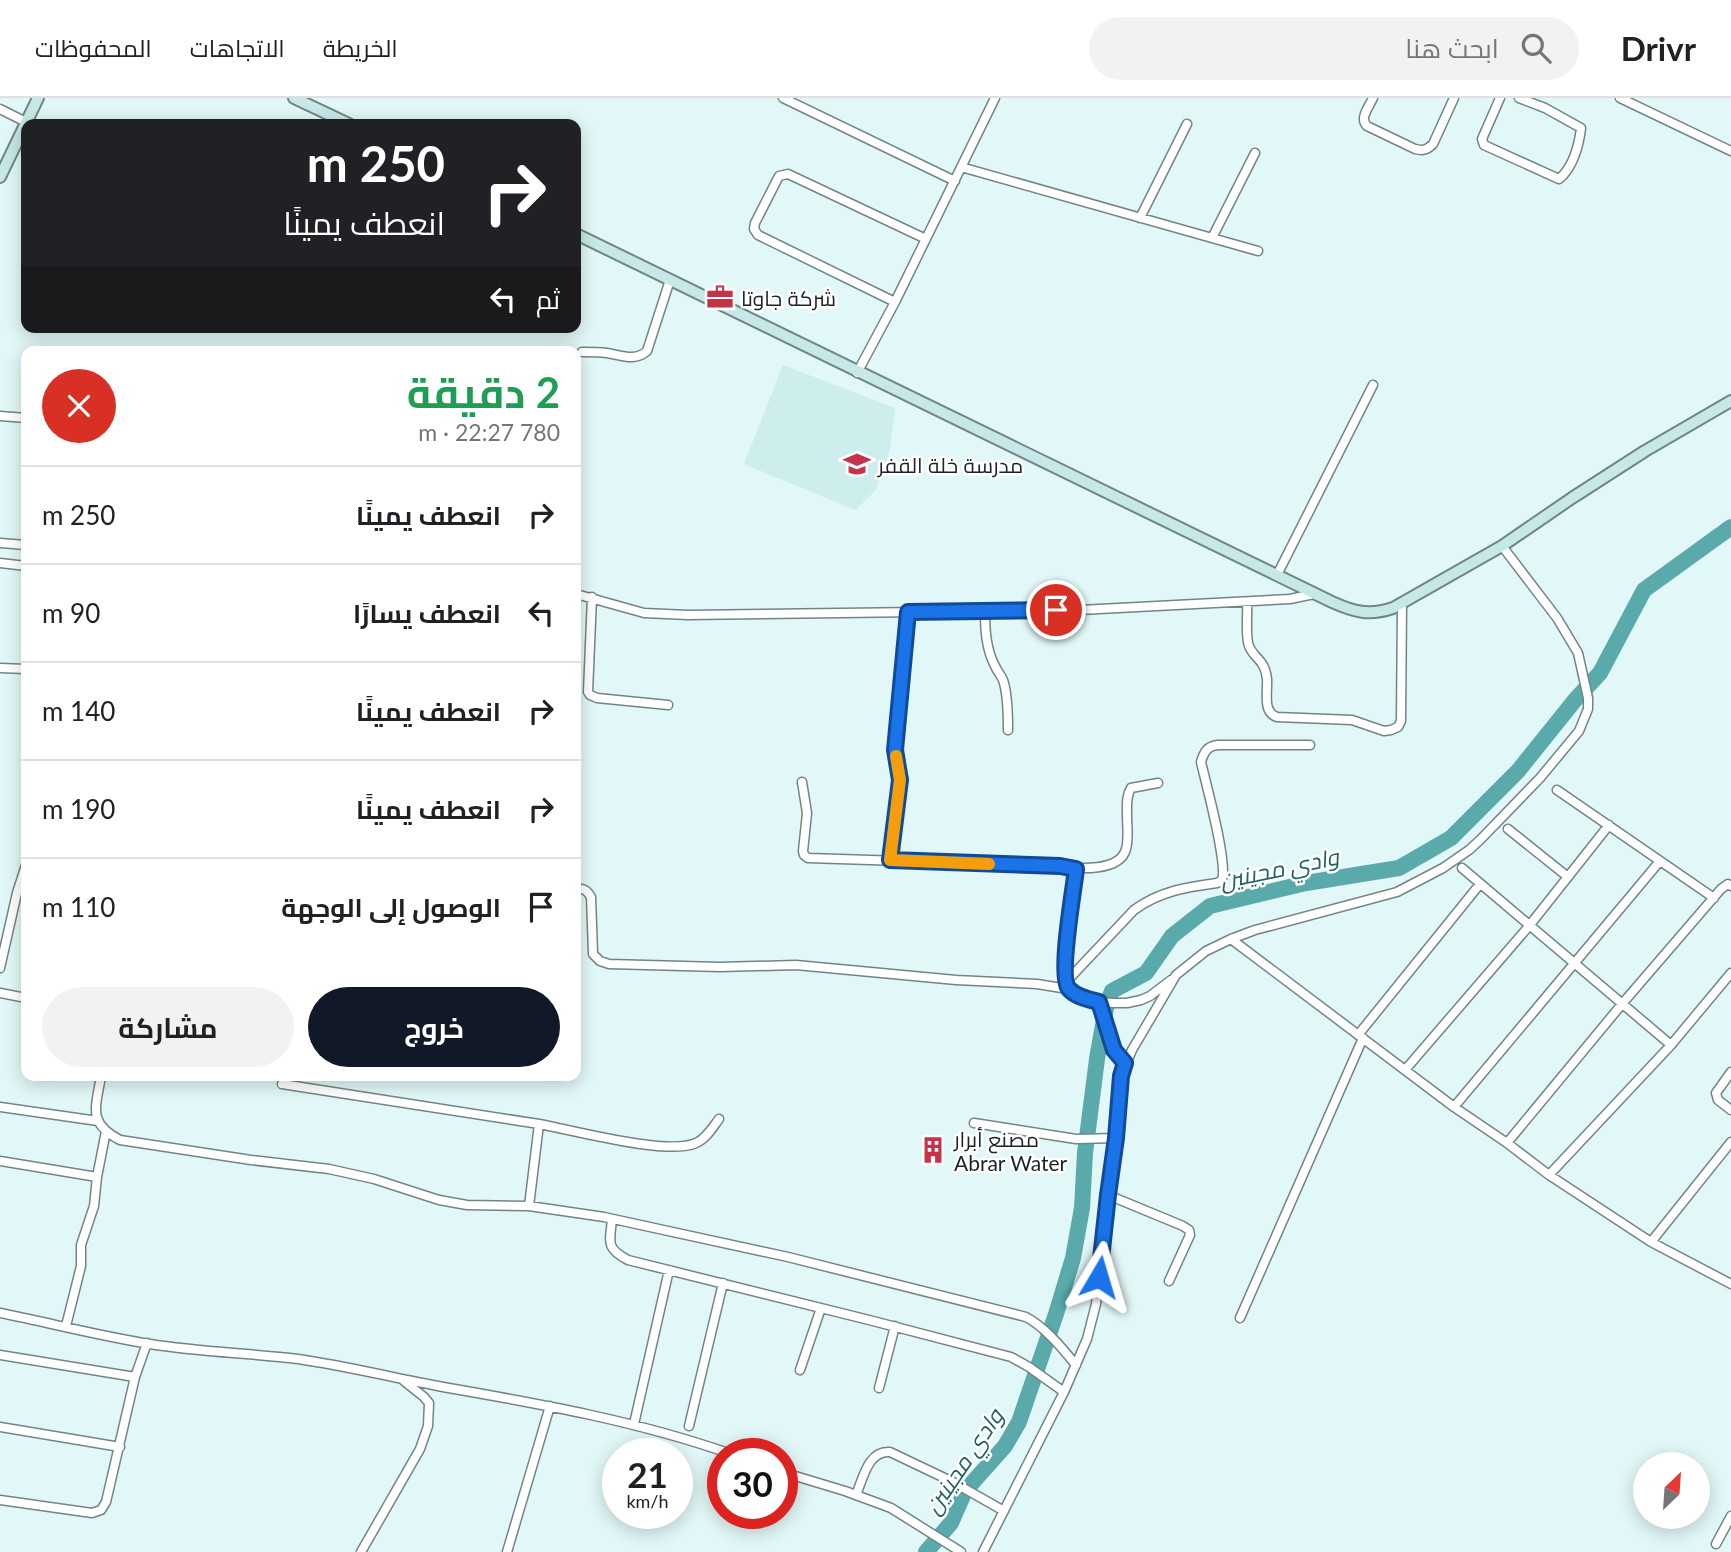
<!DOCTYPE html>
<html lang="ar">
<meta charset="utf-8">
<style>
:root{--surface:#fff;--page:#f2f2f2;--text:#202124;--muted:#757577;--line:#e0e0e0;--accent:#111827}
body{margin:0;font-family:Lato,Cairo,sans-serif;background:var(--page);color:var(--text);direction:rtl;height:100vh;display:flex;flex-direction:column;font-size:26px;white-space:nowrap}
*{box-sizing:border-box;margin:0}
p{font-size:23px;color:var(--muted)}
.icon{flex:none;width:38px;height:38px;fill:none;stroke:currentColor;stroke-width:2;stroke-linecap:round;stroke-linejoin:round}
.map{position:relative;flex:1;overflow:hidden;direction:ltr}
.panel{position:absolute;left:21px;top:248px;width:560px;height:735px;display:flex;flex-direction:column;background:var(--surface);border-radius:14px;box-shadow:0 4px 18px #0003;direction:rtl}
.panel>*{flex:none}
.hud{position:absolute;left:21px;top:21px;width:560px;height:214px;border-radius:14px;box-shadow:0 4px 18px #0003;direction:rtl;background:#202124;color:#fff;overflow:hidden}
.needle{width:46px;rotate:25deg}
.tools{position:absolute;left:1633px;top:1354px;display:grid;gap:14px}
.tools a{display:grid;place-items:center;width:77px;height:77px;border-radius:50%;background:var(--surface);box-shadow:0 4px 18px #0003;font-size:35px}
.speed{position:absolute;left:602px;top:1340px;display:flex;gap:14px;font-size:35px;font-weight:700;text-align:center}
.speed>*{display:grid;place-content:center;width:91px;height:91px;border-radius:50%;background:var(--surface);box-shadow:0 4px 18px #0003;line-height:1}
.speed small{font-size:18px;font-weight:400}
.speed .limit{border:10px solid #d22;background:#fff;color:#111}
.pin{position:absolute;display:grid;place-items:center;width:60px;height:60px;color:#fff;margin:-30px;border:4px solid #fff;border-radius:50%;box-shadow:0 2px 7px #0007}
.me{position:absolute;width:77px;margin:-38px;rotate:7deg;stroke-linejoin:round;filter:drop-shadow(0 0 5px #0008)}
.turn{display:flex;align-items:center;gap:24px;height:147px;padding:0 21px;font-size:32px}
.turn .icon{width:91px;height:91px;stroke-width:2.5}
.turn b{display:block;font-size:49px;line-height:60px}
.then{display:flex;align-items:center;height:66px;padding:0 21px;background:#0003;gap:14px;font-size:26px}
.round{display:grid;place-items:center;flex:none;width:74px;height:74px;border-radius:37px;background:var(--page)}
.head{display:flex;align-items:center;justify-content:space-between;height:119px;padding:0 21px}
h1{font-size:42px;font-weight:700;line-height:52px;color:#1e9e55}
.button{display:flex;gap:14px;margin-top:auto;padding:14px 21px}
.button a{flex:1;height:80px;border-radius:42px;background:var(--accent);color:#fff;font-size:28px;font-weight:700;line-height:80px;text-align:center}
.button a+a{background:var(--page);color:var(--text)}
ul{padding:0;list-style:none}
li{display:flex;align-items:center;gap:21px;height:98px;padding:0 21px;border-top:2px solid var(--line)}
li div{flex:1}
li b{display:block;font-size:26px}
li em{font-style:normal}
header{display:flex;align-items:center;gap:42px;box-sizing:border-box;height:98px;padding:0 35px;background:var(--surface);border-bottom:2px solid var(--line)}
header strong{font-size:33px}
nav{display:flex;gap:38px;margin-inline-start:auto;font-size:24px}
.search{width:490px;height:63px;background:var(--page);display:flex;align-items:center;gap:18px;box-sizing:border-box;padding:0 24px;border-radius:38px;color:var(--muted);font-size:26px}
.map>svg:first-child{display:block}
.built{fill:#ceeded}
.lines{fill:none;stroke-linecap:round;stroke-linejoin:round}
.river{stroke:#5aaaac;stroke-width:16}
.street-casing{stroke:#728585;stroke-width:11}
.secondary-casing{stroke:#728585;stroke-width:14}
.street{stroke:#fff;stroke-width:8}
.secondary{stroke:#c6e8e8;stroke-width:10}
.route-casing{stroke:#114b97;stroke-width:18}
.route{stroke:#1a73e8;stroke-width:12}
.slow{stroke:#f59e0b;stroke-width:12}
.labels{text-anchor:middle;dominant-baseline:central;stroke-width:5;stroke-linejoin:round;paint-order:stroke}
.poi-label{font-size:21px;fill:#1c2324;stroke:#fff;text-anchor:start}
.water-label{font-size:23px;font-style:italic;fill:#1f6163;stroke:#fff}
</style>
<header>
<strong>Drivr</strong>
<div class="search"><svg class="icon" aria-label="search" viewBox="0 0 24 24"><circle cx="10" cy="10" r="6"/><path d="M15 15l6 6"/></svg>ابحث هنا</div>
<nav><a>الخريطة</a><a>الاتجاهات</a><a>المحفوظات</a></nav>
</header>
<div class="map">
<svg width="1731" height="1454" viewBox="0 0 1731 1454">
<rect width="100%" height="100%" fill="#e2f7f7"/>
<path class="built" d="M783,267l112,43 -5,41 -14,41 -21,20 -111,-46z"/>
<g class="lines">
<path class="river" d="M926,1454l25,-29 14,-32 40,-45 14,-24 37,-108 17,-56 9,-50 3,-55 12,-94 9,-51 6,-17 34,-18 26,-37 38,-30 96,-23 93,-15 52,-30 67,-67 57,-71 25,-27 44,-83 87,-63"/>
<defs>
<path id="street" d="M783,0l172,83
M1373,0c-4,9 -14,20 -6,28l48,23c8,2 12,1 18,-5l21,-46
M1500,0l-18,41 2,6 75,34c14,-11 20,-34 22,-51l-36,-20 -26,-10
M1620,0l111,53
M0,11l26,13
M961,69l297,84
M1140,120l47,-94
M1212,140l43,-85
M895,204l-137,-67 -4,-6 1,-6 24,-47 9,-2 138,65
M582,254c8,0 17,0 25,1 14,2 28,9 40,-2l23,-71
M857,275l38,-71 100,-204
M0,318l26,2
M0,445l26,2
M0,465l26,3
M1277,477l96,-190
M576,496l68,19 44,2 392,-5 210,-11 24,-5
M592,499l-4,95 2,3 7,3 71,7
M1247,504c1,11 -2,34 2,44 5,13 16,13 18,33 1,13 -5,33 10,38l75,3 32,11 7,-1 7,-3 3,-6 1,-118
M985,513c0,19 1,38 10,55 2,5 6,9 8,14 5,14 5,35 5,50
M0,570l26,1
M802,684l5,31 -4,38 1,4 4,3 253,8c17,3 59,6 65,-17 3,-10 1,-23 1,-34 0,-9 -1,-19 4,-27l27,-5
M1557,692l157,108
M1508,731l60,48
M890,762l9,-80 -4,-30 13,-138
M1462,770l209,177
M576,790c8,1 11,2 15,9l2,57 7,7 9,3 111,3 76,-2 160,15 81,4 31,5 14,8 17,5 14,1h14l14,-3 9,-4 21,-16
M1231,841l223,168 53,36 42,32 102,67 80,42
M0,870l17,-75 9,-28
M1066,884l68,-72c26,-19 53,-23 83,-27l5,-3c6,-17 -16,-96 -21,-118 3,-10 6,-16 17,-17h92
M1066,886l-2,-21 12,-95
M0,895l26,5
M1099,904l14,48 12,13
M1358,937l122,-151
M1405,972l124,-144 80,-101
M1731,974l-15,21 2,7 13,10
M101,978c-5,31 -14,47 19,64l131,20 78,9 45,10 65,21 28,5 62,1 75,11 184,40 238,60c19,10 36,31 50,48
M282,986l257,40
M0,1009l98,14
M1454,1009l206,-246
M974,1025l102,16 41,-1
M1507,1045l115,-139 99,-115 7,-5 3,2
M0,1063l97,16
M1549,1077l122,-130 60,-72
M1108,1097l75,31 6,4 1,5 -21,46
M529,1108l10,-82c33,6 129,32 157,19 10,-4 17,-16 23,-24
M612,1121c-2,23 -7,29 16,41l245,61 138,36 18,10 35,25
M1651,1144l80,-100
M0,1215c50,10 100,23 150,31 49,8 99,9 148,15 49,7 96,19 145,28 98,17 194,34 288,67
M1240,1220l123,-280
M66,1228l15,-60v-21l13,-39 3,-29 9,-46
M0,1257l135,22
M800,1272l21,-62
M879,1290l16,-62
M634,1326l35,-154
M689,1328l34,-143
M0,1329l120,20
M782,1374l63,19 46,17 70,44
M856,1397c7,-16 12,-45 34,-43l63,30 51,29
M0,1402l92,13 9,-3 5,-8 29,-125 12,-34
M1716,1446l15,-28
M361,1454l59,-103 8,-23 1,-23 -5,-6 -20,-16
M507,1454l43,-146
M983,1454l81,-160 23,-53 9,-35 12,-109 9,-57 4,-62 11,-26 44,-75 30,-24 25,-12 24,-9 142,-38 46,-24 26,-18 11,-10 60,-62 39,-47 9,-22v-11l-10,-45 -21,-35 -55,-72"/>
<path id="secondary" d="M294,0l55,26
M0,79l38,-79
M576,136l756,368c22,10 37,14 61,6l109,-62 70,-48 73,-47 86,-50"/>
</defs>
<use href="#street" class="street-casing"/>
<use href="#secondary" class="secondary-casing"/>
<use href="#street" class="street"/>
<use href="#secondary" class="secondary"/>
</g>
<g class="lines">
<defs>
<path id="route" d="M1056,512l-148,2 -13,138 5,30 -10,80 170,6 16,3c-2,19 -18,108 -7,120 7,8 21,11 30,13l15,48 11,13 -4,13 -5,62 -8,57 -9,82"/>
</defs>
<use href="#route" class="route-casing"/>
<use href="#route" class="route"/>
<path class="slow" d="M896,658l4,24 -10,80 99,4"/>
</g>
<defs>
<symbol id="office-bare" viewBox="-9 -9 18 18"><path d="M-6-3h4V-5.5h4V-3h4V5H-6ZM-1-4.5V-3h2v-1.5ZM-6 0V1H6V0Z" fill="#c33349" stroke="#fff" stroke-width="2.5" paint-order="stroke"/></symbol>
<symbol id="school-bare" viewBox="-9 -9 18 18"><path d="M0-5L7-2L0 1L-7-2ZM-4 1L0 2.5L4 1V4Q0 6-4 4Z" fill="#c33349" stroke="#fff" stroke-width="2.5" paint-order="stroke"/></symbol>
<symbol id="building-bare" viewBox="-9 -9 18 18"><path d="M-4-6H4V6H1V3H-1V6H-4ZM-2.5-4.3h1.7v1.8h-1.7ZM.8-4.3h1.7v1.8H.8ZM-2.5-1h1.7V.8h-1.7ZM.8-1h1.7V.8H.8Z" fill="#c33349" stroke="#fff" stroke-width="2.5" paint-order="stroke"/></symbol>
</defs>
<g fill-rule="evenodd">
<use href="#office-bare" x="701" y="180" width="38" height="38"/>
<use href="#school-bare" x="838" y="347" width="38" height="38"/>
<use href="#building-bare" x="914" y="1033" width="38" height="38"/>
</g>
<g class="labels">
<g class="poi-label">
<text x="741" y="199">شركة جاوتا</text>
<text x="878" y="366">مدرسة خلة القفر</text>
<text x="954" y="1040">مصنع أبرار<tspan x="954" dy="24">Abrar Water</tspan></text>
</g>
<g class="water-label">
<text transform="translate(1279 770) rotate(-12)">وادي مجينين</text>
<text transform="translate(963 1363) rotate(-56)">وادي مجينين</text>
</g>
</g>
</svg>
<div class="tools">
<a><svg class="needle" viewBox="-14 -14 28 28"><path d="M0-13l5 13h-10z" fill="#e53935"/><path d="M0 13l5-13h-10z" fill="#757577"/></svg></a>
</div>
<div class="speed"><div>21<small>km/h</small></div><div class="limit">30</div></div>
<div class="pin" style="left:1056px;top:512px;background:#d93025"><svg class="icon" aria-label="arrive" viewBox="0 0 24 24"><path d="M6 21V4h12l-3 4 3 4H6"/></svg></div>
<svg class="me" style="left:1099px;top:1179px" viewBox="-20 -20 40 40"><path d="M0-17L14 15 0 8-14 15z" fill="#1a73e8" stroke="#fff" stroke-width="4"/></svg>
<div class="hud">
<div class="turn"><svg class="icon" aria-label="right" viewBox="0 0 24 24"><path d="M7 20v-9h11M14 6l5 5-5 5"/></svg><div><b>250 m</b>انعطف يمينًا</div></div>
<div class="then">ثم<svg class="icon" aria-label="left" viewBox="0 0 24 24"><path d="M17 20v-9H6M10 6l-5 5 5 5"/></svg></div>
</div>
<section class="panel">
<div class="head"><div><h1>2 دقيقة</h1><p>780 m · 22:27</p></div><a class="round" style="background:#d93025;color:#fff"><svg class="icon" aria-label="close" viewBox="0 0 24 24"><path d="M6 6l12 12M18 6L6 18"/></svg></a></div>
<ul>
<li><svg class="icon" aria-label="right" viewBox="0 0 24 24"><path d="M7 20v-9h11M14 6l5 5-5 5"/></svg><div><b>انعطف يمينًا</b></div><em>250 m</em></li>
<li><svg class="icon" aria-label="left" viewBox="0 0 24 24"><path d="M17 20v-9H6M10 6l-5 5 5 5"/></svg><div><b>انعطف يسارًا</b></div><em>90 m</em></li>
<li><svg class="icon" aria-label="right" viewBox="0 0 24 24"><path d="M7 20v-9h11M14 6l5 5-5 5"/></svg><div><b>انعطف يمينًا</b></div><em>140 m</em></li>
<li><svg class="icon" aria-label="right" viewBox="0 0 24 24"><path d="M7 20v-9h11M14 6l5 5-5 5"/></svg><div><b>انعطف يمينًا</b></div><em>190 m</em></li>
<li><svg class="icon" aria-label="arrive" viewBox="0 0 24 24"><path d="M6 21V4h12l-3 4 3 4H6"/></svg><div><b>الوصول إلى الوجهة</b></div><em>110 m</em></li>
</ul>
<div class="button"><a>خروج</a><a>مشاركة</a></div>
</section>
</div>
